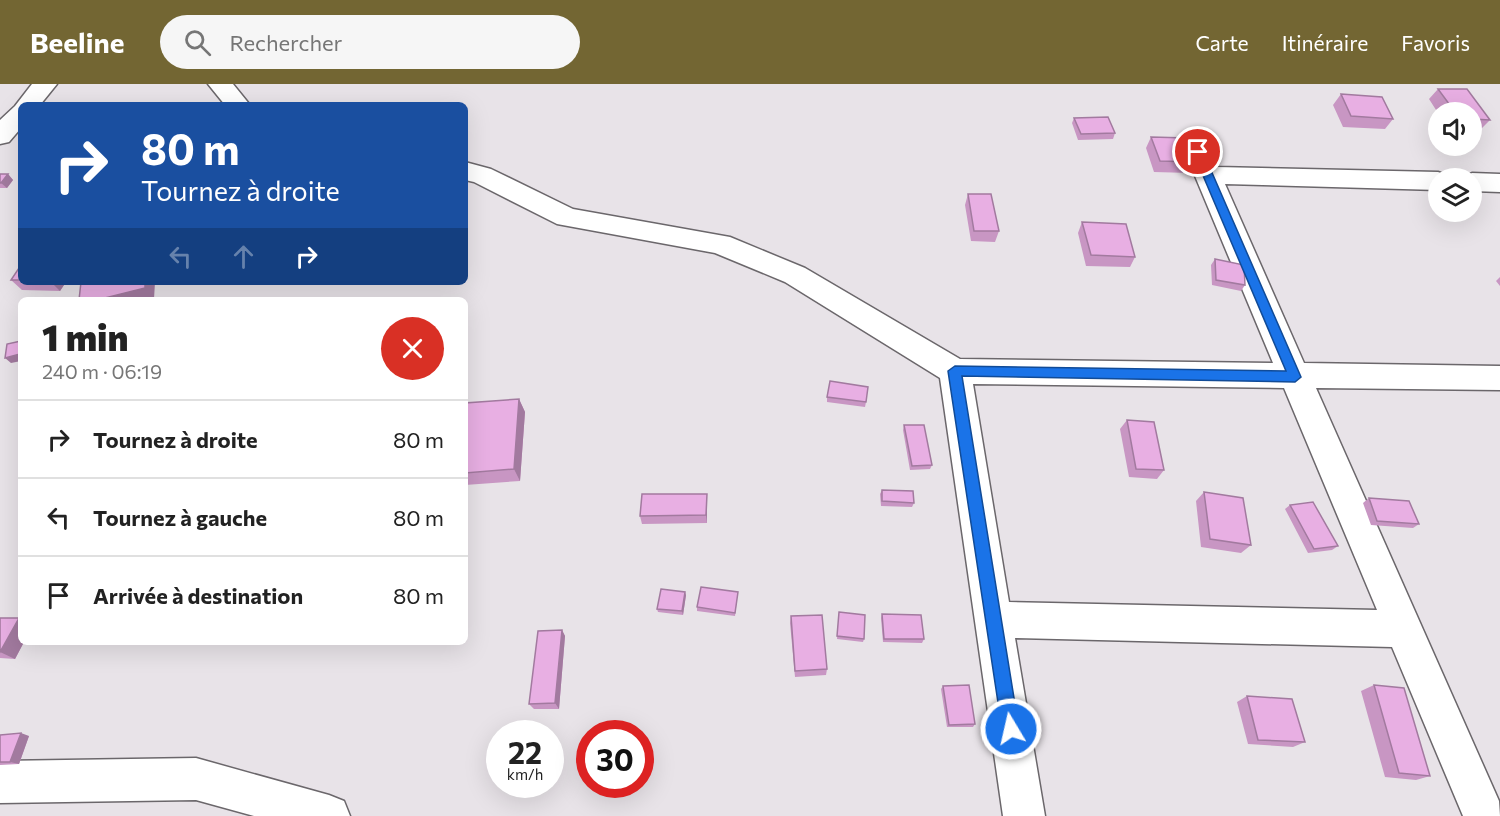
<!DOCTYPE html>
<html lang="fr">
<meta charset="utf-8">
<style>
:root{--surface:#fff;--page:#f6f6f6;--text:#222;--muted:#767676;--line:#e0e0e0;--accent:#736633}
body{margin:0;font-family:Commissioner,sans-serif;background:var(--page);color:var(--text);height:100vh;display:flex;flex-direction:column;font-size:22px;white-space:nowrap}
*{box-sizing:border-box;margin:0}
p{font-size:20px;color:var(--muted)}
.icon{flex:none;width:33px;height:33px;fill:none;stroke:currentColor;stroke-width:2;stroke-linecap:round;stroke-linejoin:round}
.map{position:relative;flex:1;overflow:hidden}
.panel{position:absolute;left:18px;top:213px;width:450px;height:348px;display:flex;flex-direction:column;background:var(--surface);border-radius:9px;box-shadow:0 6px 24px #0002}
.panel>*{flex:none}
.top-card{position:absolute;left:18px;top:18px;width:450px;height:183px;border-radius:9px;box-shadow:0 6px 24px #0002;background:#1a4fa0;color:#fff;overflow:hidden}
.controls{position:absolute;left:1428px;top:18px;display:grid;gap:12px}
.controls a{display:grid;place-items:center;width:54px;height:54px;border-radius:50%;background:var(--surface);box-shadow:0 6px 24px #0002;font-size:30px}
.speed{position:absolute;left:486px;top:636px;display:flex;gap:12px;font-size:30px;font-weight:700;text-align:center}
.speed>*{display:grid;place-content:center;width:78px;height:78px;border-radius:50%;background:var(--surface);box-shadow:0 6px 24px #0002;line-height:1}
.speed small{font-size:15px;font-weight:400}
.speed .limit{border:9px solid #d22;background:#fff;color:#111}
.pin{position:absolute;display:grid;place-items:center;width:51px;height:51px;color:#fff;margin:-26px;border:3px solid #fff;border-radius:50%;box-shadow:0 2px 6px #0007}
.me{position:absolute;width:66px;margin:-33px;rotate:351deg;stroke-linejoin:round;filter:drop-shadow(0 0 4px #0008)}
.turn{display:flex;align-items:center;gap:21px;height:126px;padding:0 24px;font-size:27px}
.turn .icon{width:78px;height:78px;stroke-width:2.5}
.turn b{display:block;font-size:42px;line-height:51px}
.lanes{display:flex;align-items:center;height:57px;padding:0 24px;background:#0003;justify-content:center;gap:30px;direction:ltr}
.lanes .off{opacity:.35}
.round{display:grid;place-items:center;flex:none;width:63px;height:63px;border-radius:32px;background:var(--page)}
.head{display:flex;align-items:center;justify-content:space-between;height:102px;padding:0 24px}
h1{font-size:36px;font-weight:800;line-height:45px}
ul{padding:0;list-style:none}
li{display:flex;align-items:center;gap:18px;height:78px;padding:0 24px;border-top:2px solid var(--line)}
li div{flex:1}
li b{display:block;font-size:22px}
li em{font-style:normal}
header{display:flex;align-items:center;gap:36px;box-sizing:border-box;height:84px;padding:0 30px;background:var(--accent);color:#fff}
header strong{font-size:28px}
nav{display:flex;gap:33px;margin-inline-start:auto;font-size:21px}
.search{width:420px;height:54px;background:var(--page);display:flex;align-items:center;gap:15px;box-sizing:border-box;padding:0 21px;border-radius:33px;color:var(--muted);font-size:22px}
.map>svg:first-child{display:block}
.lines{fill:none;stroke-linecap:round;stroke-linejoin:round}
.minor-casing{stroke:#6b676b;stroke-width:3}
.minor{fill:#fff;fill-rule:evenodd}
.wall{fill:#c896c3}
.shaded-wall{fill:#a27a9f}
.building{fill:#e8afe3;stroke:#a27a9f;stroke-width:1.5}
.route{fill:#1a73e8;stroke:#114b97;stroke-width:1.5}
</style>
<header>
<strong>Beeline</strong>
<div class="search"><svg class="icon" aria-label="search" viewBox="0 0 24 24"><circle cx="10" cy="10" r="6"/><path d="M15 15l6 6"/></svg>Rechercher</div>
<nav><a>Carte</a><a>Itinéraire</a><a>Favoris</a></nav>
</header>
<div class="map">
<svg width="1500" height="732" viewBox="0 0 1500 732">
<rect width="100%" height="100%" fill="#e8e3e8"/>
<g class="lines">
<defs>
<path id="minor" d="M32,0h25l-17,21h-19v23l-12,14 -9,2v-24l15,-14z
M208,0h25l17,21h-25z
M1198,60l9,2 10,21 221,5 9,3 3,3h-12v12l-213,-6 79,179 196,3v24l-184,-2 183,413 1,15h-37l-71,-169 -377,-9 30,178h-42l-63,-438 -155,-96 -70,-29 -158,-29 -83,-42 -9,-2v-18l26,7 82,40 157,28 75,31 155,91 313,4 -88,-211 4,-6zM973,300l311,4 93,222 -368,-8z
M1472,89l28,1v18l-28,-1v-13h-11z
M196,674l133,37 15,6 6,15h-96l-58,-16 -196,3v-42z"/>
</defs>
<use href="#minor" class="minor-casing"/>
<use href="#minor" class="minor"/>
</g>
<path class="wall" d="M1438,5l52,31 -10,10h-8v-18l-34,1 -9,-14z
M1341,10l52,25 -8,10 -42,-2 -10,-22z
M1074,34l41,15 -2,6 -35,1 -6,-17z
M1151,53l45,25 -6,11 -36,-1 -8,-24z
M0,90h8l5,6 -6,8h-7z
M968,110l31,37 -4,11 -24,-1 -6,-36z
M1082,138l53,35 -5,10 -44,-1 -8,-33z
M1215,175l30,26 -4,6 -29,-6 -1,-20z
M21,181v17h45l-6,9 -38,-1 -11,-10z
M1500,193v9l-4,-5z
M827,313l39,5 -1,5 -38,-5z
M519,315l6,13 -5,69 -55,4v-82z
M1127,336l37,50 -7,9 -28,-2 -9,-48z
M904,341l28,40 -2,4 -20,1 -7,-40z
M882,406l32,13 -2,4 -31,-1 -1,-12z
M1204,408l47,53 -10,8 -40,-6 -5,-46z
M707,410v29l-65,1 -2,-8z
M1369,414l50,26 -6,4 -42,-3 -8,-22z
M1290,421l48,41 -6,4 -24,3 -23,-44z
M738,508l-3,24 -38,-5v-4z
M686,511l-3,20 -25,-3 -1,-3z
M839,528l25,27 -1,3 -26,-3z
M882,530l42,25 -2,4 -39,-1 -2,-24z
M791,532l36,53 -1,6 -31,2 -5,-54z
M0,534l21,24h3l-9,17 -15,-1z
M562,546l3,6 -6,73h-25l-5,-5z
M1374,601l56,91 -14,4 -31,-3 -24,-86z
M943,602l32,38 -2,3h-26l-6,-38z
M1247,612l58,46 -12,5 -45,-3 -11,-42z
M0,651l29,1 -10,28 -19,1z"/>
<path class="shaded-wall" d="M8,90l5,6 -6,8 -6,-5z
M51,198h15l-6,9z
M145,198h10l-1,17 -5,1h-52z
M21,264v13l-10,2 -6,-5z
M519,315l6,13 -5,69 -6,-12z
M707,410v29l-1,-8z
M685,508l1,3 -3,20 -1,-4z
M19,534l2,1v23h3l-9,17 -15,-7z
M562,546l3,6 -6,73 -4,-6z
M21,649l8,3 -10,28 -9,-2z"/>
<path class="building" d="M1438,5h29l23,31 -18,-1v-7h-17z
M1341,10l41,3 11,22 -42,-3z
M1108,33l7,16 -34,1 -7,-16z
M1151,53l36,1 9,24 -36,-1z
M0,90h8l-7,9h-1z
M968,110h23l8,37h-25z
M1082,138l44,2 9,33 -44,-2z
M1215,175l29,6 1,20 -29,-5z
M21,181v15h-10z
M81,198h64v6l-48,12h-18z
M21,257l-1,13 -15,4 2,-14z
M830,297l38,6 -2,15 -39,-5z
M519,315l-5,70 -49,4v-70z
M1127,336l27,2 10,48 -28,-1z
M904,341h20l8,40 -20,1z
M882,406l31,1 1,12 -32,-2z
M1204,408l39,6 8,47 -41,-6z
M642,410h65l-1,21 -66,1z
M1369,414l40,3 10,23 -42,-3z
M1313,418l25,44 -24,3 -24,-44z
M701,503l37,5 -3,21 -38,-6z
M661,505l24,3 -3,19 -25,-2z
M839,528l26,3 -1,24 -27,-3z
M882,530l39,1 3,24h-40z
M822,531l5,54 -32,2 -4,-55z
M0,534h19l-19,34z
M562,546l-7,73 -26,1 9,-73z
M969,601l6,39 -26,1 -6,-39z
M1374,601l30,3 26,88 -31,-3z
M1247,612l45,3 13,43 -47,-2z
M21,649l-11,29h-10v-27z"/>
<path class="route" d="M1198,65l5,3 98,225 -6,5 -333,-6 57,353 -2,6 -6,2 -6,-2 -3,-6 -54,-358 7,-5 331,5 -93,-219z"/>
</svg>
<div class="controls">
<a><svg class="icon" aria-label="sound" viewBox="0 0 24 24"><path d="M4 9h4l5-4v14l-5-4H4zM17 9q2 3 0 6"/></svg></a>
<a><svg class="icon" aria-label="layers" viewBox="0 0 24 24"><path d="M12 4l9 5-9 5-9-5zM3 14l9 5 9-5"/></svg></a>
</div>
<div class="speed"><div>22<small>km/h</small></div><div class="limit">30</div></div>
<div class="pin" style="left:1198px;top:68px;background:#d93025"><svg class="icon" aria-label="arrive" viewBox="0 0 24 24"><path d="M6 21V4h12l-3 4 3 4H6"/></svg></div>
<svg class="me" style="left:1011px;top:645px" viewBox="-20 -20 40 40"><circle r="17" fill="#1a73e8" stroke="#fff" stroke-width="3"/><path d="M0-11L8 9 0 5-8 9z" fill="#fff"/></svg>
<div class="top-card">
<div class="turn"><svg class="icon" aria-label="right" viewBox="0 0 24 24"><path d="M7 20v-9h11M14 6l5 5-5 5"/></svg><div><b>80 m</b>Tournez à droite</div></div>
<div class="lanes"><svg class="icon off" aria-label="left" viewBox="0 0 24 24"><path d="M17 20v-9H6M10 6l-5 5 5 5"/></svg><svg class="icon off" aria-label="ahead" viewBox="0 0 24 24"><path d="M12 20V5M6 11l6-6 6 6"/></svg><svg class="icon" aria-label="right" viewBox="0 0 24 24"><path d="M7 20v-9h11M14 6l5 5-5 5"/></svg></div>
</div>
<section class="panel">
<div class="head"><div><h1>1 min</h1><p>240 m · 06:19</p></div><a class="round" style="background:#d93025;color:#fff"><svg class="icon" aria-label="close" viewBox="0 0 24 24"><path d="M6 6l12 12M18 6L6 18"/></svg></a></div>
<ul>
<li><svg class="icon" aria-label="right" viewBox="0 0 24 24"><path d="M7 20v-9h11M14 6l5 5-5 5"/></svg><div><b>Tournez à droite</b></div><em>80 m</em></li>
<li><svg class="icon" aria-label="left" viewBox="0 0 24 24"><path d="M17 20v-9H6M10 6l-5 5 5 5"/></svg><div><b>Tournez à gauche</b></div><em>80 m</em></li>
<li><svg class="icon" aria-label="arrive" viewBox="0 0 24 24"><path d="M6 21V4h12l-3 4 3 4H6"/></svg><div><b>Arrivée à destination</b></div><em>80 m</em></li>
</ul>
</section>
</div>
